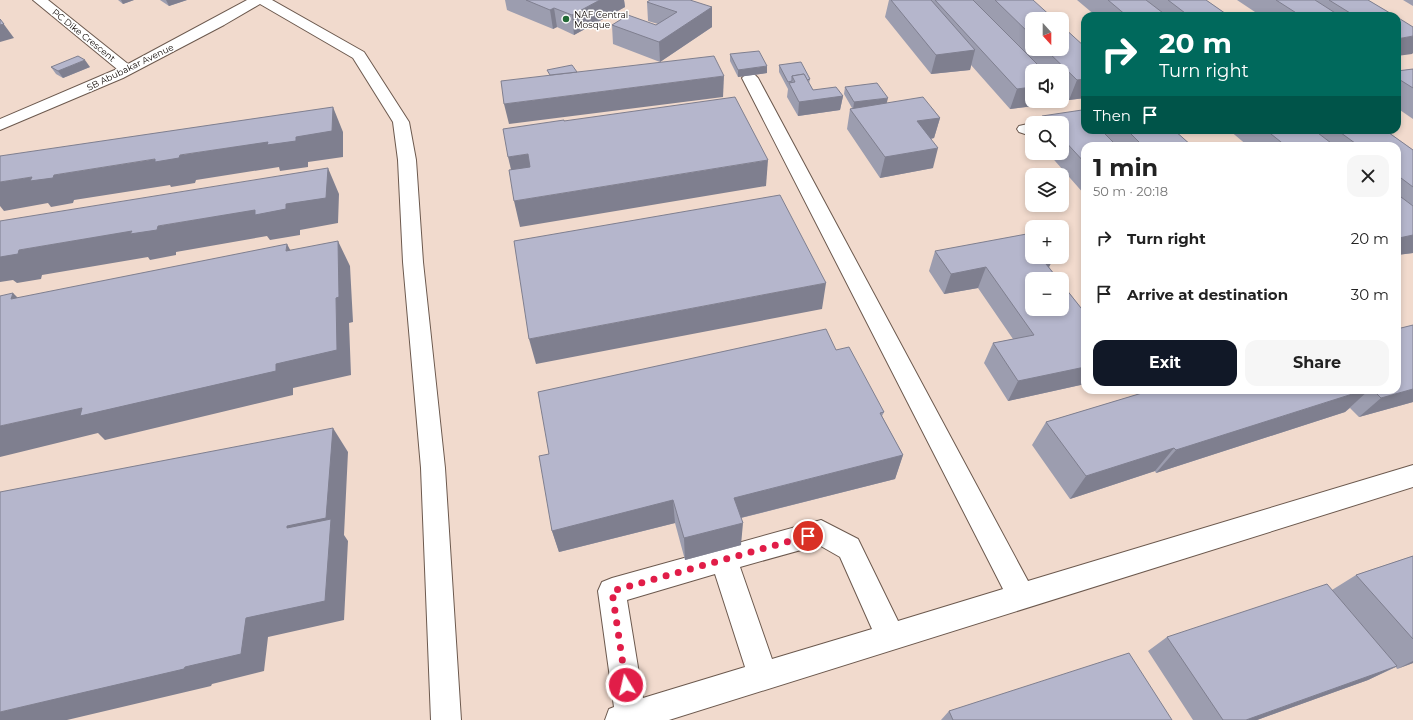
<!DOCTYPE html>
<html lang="en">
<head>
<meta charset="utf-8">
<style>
	body { margin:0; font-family:Montserrat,sans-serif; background:#f6f6f6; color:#222; height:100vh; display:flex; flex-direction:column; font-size:15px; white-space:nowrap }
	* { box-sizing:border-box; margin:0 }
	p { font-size:13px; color:#767676 }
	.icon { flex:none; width:22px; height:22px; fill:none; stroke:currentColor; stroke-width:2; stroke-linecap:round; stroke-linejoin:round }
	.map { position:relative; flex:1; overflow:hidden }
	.sheet { position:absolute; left:1081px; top:142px; width:320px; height:252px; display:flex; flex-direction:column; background:#fff; border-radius:12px; box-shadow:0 2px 6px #0003 }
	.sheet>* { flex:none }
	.guide { position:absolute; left:1081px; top:12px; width:320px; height:122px; border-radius:12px; box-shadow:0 2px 6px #0003; background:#00695c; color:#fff; overflow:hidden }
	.needle { width:26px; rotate:159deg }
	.controls { position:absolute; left:1025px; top:12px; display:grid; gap:8px }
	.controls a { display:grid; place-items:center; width:44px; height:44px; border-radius:8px; background:#fff; box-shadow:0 2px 6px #0003; font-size:20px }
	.pin { position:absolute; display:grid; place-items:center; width:34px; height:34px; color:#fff; margin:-17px; border:2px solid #fff; border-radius:50%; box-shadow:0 1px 4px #0007 }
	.me { position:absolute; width:44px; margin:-22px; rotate:351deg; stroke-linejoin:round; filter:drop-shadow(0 0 3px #0008) }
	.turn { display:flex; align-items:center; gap:14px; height:84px; padding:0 12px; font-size:18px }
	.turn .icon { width:52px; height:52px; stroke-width:2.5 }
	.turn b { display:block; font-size:28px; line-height:34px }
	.then { display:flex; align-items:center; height:38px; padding:0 12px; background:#0003; gap:8px; font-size:15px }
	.round { display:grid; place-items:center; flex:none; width:42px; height:42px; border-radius:12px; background:#f6f6f6 }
	.headline { display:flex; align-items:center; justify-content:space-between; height:68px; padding:0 12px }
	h1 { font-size:24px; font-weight:700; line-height:30px }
	.cta { display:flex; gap:8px; margin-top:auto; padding:8px 12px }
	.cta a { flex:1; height:46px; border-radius:12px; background:#111827; color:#fff; font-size:16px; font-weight:700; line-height:46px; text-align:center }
	.cta a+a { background:#f6f6f6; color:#222 }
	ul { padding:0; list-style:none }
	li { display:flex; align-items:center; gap:12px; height:56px; padding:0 12px }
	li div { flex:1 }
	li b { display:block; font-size:15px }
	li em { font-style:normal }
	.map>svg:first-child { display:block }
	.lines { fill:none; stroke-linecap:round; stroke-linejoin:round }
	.minor-casing { stroke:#6c594e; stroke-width:2 }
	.minor { fill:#fff; fill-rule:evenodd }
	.wall { fill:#9c9daf }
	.shaded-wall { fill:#7f7f8f }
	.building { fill:#b5b6cc; stroke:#7f7f8f }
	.route { stroke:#e11d48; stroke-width:7; stroke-dasharray:0 12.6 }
	.poi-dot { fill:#236a37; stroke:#fff; stroke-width:1.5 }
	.labels { text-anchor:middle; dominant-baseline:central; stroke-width:3; stroke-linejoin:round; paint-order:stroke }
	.far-poi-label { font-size:9px; fill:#130c08; stroke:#fff; text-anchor:start }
	.far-street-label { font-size:9px; fill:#130c08; stroke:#fff }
</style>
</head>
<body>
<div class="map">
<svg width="1413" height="720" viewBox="0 0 1413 720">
	<rect width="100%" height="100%" fill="#f1dacd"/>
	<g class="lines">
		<g class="minor-casing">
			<g id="minor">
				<path d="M 33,0 L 48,0 L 128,64 L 247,0 L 272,0 L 364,52 L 409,122 L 416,160 L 423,262 L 445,468 L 461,720 L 431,720 L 421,468 L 403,262 L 398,160 L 393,122 L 353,58 L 260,4 L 224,25 L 123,78 L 0,130 L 0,119 L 117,69 Z"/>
				<path d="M 750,73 L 755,75 L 758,78 L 1028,581 L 1413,465 L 1413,487 L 669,720 L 605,720 L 609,709 L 614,707 L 598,591 L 602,582 L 612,578 L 821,520 L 858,539 L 898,621 L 1003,589 L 742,78 L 745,75 ZM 819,545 L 840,557 L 872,629 L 772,659 L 740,567 ZM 715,574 L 745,667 L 643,698 L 627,600 Z"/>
				<path d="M 1032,123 L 1032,133 L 1025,134 L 1019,132 L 1017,129 L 1019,126 Z"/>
			</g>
		</g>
		<use href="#minor" class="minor"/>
	</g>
	<g class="wall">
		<path d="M 118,0 L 134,0 L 123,4 Z"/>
		<path d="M 160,0 L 187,0 L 169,6 Z"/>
		<path d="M 505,0 L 624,0 L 625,7 L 574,35 L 557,27 L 553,29 L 507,10 Z"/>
		<path d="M 889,0 L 1033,0 L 1032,19 L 1032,49 L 1062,49 L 1062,26 L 1085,98 L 1069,100 L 1062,93 L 1062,71 L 1032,71 L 1032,101 L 1050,101 L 1049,104 L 1010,109 L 971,65 L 970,70 L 931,74 L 885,17 Z"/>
		<path d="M 1077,0 L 1206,0 L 1229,16 L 1096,16 Z"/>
		<path d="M 1237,0 L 1368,0 L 1395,16 L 1261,16 Z"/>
		<path d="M 1403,0 L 1413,0 L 1413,6 Z"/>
		<path d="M 647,2 L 712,7 L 712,27 L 660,62 L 613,44 L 612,25 L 656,25 L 658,24 L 648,21 Z"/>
		<path d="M 730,54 L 767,73 L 738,77 L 730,61 Z"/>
		<path d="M 779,65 L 810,79 L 809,83 L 813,90 L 843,96 L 840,110 L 798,116 L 787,97 L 788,89 L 779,72 Z"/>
		<path d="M 51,67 L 90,67 L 63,78 L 56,74 Z"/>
		<path d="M 1413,69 L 1413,119 L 1397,108 L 1397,71 Z"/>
		<path d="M 845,87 L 887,103 L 932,108 L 940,118 L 934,138 L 931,139 L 933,168 L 880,178 L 847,129 L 850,109 L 852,108 L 844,94 Z"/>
		<path d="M 1042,116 L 1085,130 L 1174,130 L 1192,146 L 1085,146 L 1085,195 L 1048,153 L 1062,153 L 1062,123 L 1039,123 Z"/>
		<path d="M 1229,130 L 1385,130 L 1413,150 L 1413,253 L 1397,255 L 1397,146 L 1248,146 Z"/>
		<path d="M 935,251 L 1032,257 L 1054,257 L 1049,267 L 1085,313 L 1085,384 L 1008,401 L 984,363 L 993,343 L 1013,339 L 978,288 L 944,294 L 929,271 Z"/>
		<path d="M 1413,325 L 1413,402 L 1359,417 L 1350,408 L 1345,412 L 1156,473 L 1155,471 L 1070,499 L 1032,445 L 1046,422 L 1152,390 L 1397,390 Z"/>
		<path d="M 836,350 L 884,412 L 882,416 L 903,455 L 895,479 L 741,518 L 741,545 L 685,560 L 675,523 L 559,552 L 552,531 L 549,454 Z"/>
		<path d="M 1413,556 L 1413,663 L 1397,669 L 1396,667 L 1368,680 L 1257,720 L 1193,720 L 1148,651 L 1167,637 L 1332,590 L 1356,575 Z"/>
		<path d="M 949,711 L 1172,720 L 941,720 Z"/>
	</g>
	<g class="shaded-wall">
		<path d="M 121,0 L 134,0 L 123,4 Z"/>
		<path d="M 166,0 L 187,0 L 169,6 Z"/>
		<path d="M 600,0 L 624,0 L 625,7 L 574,35 L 572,15 Z"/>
		<path d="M 712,7 L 712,27 L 660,62 L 659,42 Z"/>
		<path d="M 554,8 L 557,27 L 553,29 L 550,10 Z"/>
		<path d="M 0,19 L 14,38 L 0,42 Z"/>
		<path d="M 1413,36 L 1413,53 L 1412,54 L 1397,56 L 1397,39 Z"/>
		<path d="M 975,50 L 970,70 L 931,74 L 936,55 Z"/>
		<path d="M 85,60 L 90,67 L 63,78 L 58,71 Z"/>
		<path d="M 767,66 L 767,73 L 738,77 L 738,70 Z"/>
		<path d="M 724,76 L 723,97 L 509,124 L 504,104 Z"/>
		<path d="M 1085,79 L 1085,98 L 1069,100 L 1077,80 Z"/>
		<path d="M 1032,87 L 1032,101 L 1050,101 L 1049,104 L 1010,109 L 1017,89 Z"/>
		<path d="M 843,96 L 840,110 L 798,116 L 799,102 Z"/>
		<path d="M 888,98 L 886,106 L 853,110 L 854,102 Z"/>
		<path d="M 333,107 L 343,132 L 343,157 L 308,162 L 308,167 L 280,171 L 279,167 L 196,180 L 195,183 L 171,187 L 170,185 L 74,200 L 73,203 L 51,207 L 48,203 L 4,211 L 0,206 L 0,182 L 32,177 L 54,175 L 296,137 Z"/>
		<path d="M 940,118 L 934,138 L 912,142 L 917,121 Z"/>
		<path d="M 938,148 L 933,168 L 880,178 L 885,157 Z"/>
		<path d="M 528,154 L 533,179 L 514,182 L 508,157 Z"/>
		<path d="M 768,160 L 766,186 L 520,227 L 514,201 Z"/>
		<path d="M 328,168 L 339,194 L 338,223 L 300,230 L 300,235 L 270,240 L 267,236 L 176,252 L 176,255 L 150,260 L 148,257 L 42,275 L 41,279 L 17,283 L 13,280 L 0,282 L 0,257 L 19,250 L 286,204 Z"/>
		<path d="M 1413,235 L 1413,253 L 1397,255 L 1397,240 L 1399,238 Z"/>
		<path d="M 338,241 L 350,266 L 353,322 L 349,323 L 351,375 L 293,388 L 293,395 L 105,440 L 98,433 L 0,457 L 0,426 L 276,364 L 336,298 Z"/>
		<path d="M 287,244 L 301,270 L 286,251 Z"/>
		<path d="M 1050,257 L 1054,257 L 1044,277 L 1042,259 Z"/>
		<path d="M 986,267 L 978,288 L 944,294 L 951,274 Z"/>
		<path d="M 826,283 L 822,309 L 536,364 L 529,339 Z"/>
		<path d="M 13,293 L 38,318 L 11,299 Z"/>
		<path d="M 1085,367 L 1085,384 L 1008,401 L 1018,381 Z"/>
		<path d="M 1413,389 L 1413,402 L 1359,417 L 1381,398 Z"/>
		<path d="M 1365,390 L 1369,390 L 1345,412 L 1156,473 L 1176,450 Z"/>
		<path d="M 333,428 L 348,452 L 344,535 L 348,541 L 344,620 L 268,637 L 264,671 L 212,684 L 211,686 L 67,720 L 0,720 L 0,712 L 185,667 L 246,618 L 287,528 L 287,526 Z"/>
		<path d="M 1174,448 L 1155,471 L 1070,499 L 1086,476 Z"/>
		<path d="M 903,455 L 895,479 L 732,520 L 734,498 Z"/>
		<path d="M 673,500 L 675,523 L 559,552 L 552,531 Z"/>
		<path d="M 743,523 L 741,545 L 685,560 L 684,538 Z"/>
		<path d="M 1413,661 L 1413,663 L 1397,669 Z"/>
		<path d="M 1397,666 L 1368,680 L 1257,720 L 1246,720 Z"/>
	</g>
	<g class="building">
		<path d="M 526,0 L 600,0 L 572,15 L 554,8 L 550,10 Z"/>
		<path d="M 650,0 L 690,0 L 712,7 L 659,42 L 612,25 L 628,15 L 656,25 L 677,12 L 647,2 Z"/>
		<path d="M 891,0 L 931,0 L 975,50 L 936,55 Z"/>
		<path d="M 935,0 L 973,0 L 1044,71 L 1032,71 L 1032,87 L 1017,89 Z"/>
		<path d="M 995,0 L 1033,0 L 1054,19 L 1032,19 L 1032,36 Z"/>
		<path d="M 1108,0 L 1146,0 L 1167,16 L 1127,16 Z"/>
		<path d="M 1168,0 L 1206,0 L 1229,16 L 1189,16 Z"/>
		<path d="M 1276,0 L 1315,0 L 1340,16 L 1301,16 Z"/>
		<path d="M 1329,0 L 1368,0 L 1395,16 L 1355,16 Z"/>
		<path d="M 1397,17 L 1413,27 L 1413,36 L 1397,39 Z"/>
		<path d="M 0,19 L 4,24 L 0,25 Z"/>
		<path d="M 1062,26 L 1085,47 L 1085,79 L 1077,80 L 1045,49 L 1062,49 Z"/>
		<path d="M 759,51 L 767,66 L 738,70 L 730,54 Z"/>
		<path d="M 78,56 L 85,60 L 58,71 L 51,67 Z"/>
		<path d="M 714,56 L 724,76 L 504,104 L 501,81 Z"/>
		<path d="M 801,62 L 810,79 L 807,80 L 804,74 L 792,76 L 792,81 L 788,82 L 779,65 Z"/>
		<path d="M 572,65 L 577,72 L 550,75 L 547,70 Z"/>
		<path d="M 1413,69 L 1413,88 L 1397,78 L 1397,71 Z"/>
		<path d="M 804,74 L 813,90 L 836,87 L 843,96 L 799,102 L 789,83 L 795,82 L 792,76 Z"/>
		<path d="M 877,83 L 888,98 L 854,102 L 845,87 Z"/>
		<path d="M 735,97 L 768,160 L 514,201 L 509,170 L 530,167 L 528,154 L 508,157 L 503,129 L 564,120 L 564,121 Z"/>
		<path d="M 923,97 L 940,118 L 917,121 L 938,148 L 885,157 L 850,109 Z"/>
		<path d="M 333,107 L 332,131 L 296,137 L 296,141 L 267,145 L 268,142 L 180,155 L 179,158 L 155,162 L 155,159 L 54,175 L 53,178 L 30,181 L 32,177 L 0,182 L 0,156 Z"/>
		<path d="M 1082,110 L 1085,113 L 1085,130 L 1101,130 L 1117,146 L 1085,146 L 1085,163 L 1062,138 L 1062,123 L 1048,123 L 1042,116 Z"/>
		<path d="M 1127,130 L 1174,130 L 1192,146 L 1143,146 Z"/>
		<path d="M 1266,130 L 1314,130 L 1335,146 L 1286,146 Z"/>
		<path d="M 1337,130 L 1385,130 L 1413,150 L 1413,187 L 1397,175 L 1397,146 L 1359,146 Z"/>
		<path d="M 328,168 L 326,198 L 286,204 L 286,209 L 255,215 L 255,210 L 158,226 L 157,230 L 130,234 L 132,231 L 19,250 L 18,254 L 0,257 L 0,221 Z"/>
		<path d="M 1397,194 L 1413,206 L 1413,235 L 1399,238 L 1397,236 Z"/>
		<path d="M 780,195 L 826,283 L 529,339 L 514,241 Z"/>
		<path d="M 1032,233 L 1032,257 L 1050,257 L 1042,259 L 1058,279 L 1032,279 L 1032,309 L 1062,309 L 1062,284 L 1085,313 L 1085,367 L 1018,381 L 993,343 L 1034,335 L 986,267 L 951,274 L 935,251 Z"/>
		<path d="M 338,241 L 339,297 L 336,298 L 337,350 L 276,364 L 276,371 L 80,416 L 82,408 L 0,426 L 0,296 L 13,293 L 11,299 L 287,244 L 286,251 Z"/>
		<path d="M 1413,325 L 1413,389 L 1381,398 L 1373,390 L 1397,390 L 1397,329 Z"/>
		<path d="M 826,329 L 836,350 L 849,347 L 884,412 L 880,413 L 903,455 L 734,498 L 743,523 L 684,538 L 673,500 L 552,531 L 539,456 L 549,454 L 538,392 Z"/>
		<path d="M 1152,390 L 1365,390 L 1176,450 L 1174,448 L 1086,476 L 1046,422 Z"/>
		<path d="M 333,428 L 326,518 L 287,526 L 287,528 L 331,519 L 325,601 L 246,618 L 241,654 L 185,667 L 184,669 L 0,712 L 0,492 Z"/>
		<path d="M 1413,556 L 1413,639 L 1356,575 Z"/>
		<path d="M 1327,584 L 1397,666 L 1246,720 L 1223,720 L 1167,637 Z"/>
		<path d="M 1129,653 L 1172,720 L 953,720 L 949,711 Z"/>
	</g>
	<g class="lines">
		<path class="route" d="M 626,685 L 612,591 L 808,536"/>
	</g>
	<circle class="poi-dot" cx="566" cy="19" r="4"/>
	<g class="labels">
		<g class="far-poi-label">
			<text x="574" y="14">NAF Central<tspan x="574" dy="10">Mosque</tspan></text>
		</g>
		<g class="far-street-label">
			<text transform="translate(84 35) rotate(39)">PC Dike Crescent</text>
			<text transform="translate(130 67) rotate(-26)">SB Abubakar Avenue</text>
		</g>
	</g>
</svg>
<div class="controls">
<a><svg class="needle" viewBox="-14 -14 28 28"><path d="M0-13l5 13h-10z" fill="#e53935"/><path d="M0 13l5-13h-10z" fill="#767676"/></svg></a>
<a><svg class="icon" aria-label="sound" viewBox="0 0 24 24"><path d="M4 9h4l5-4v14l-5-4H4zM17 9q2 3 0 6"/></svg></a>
<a><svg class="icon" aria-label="search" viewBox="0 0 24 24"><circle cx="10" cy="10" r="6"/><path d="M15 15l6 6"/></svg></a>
<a><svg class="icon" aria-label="layers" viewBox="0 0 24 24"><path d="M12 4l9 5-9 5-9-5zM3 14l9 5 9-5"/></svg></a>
<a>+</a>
<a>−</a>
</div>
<div class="pin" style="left:808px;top:536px;background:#d93025"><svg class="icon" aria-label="arrive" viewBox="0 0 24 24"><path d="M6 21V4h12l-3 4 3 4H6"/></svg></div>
<svg class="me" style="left:626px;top:685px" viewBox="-20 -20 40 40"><circle r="17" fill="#e11d48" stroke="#fff" stroke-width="3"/><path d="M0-11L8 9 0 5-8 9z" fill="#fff"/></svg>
<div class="guide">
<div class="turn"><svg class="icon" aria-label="right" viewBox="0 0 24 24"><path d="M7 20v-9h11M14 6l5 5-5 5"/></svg><div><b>20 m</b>Turn right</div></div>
<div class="then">Then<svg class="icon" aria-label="arrive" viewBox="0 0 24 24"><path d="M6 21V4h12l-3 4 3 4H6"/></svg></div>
</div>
<section class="sheet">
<div class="headline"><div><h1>1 min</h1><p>50 m · 20:18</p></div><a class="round"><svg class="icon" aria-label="close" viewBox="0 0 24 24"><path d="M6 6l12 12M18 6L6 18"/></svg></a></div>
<ul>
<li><svg class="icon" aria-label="right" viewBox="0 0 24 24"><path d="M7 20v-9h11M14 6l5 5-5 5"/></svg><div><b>Turn right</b></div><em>20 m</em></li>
<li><svg class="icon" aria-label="arrive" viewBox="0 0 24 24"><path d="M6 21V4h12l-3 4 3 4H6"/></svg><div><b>Arrive at destination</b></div><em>30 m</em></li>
</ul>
<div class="cta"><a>Exit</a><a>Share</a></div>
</section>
</div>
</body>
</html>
